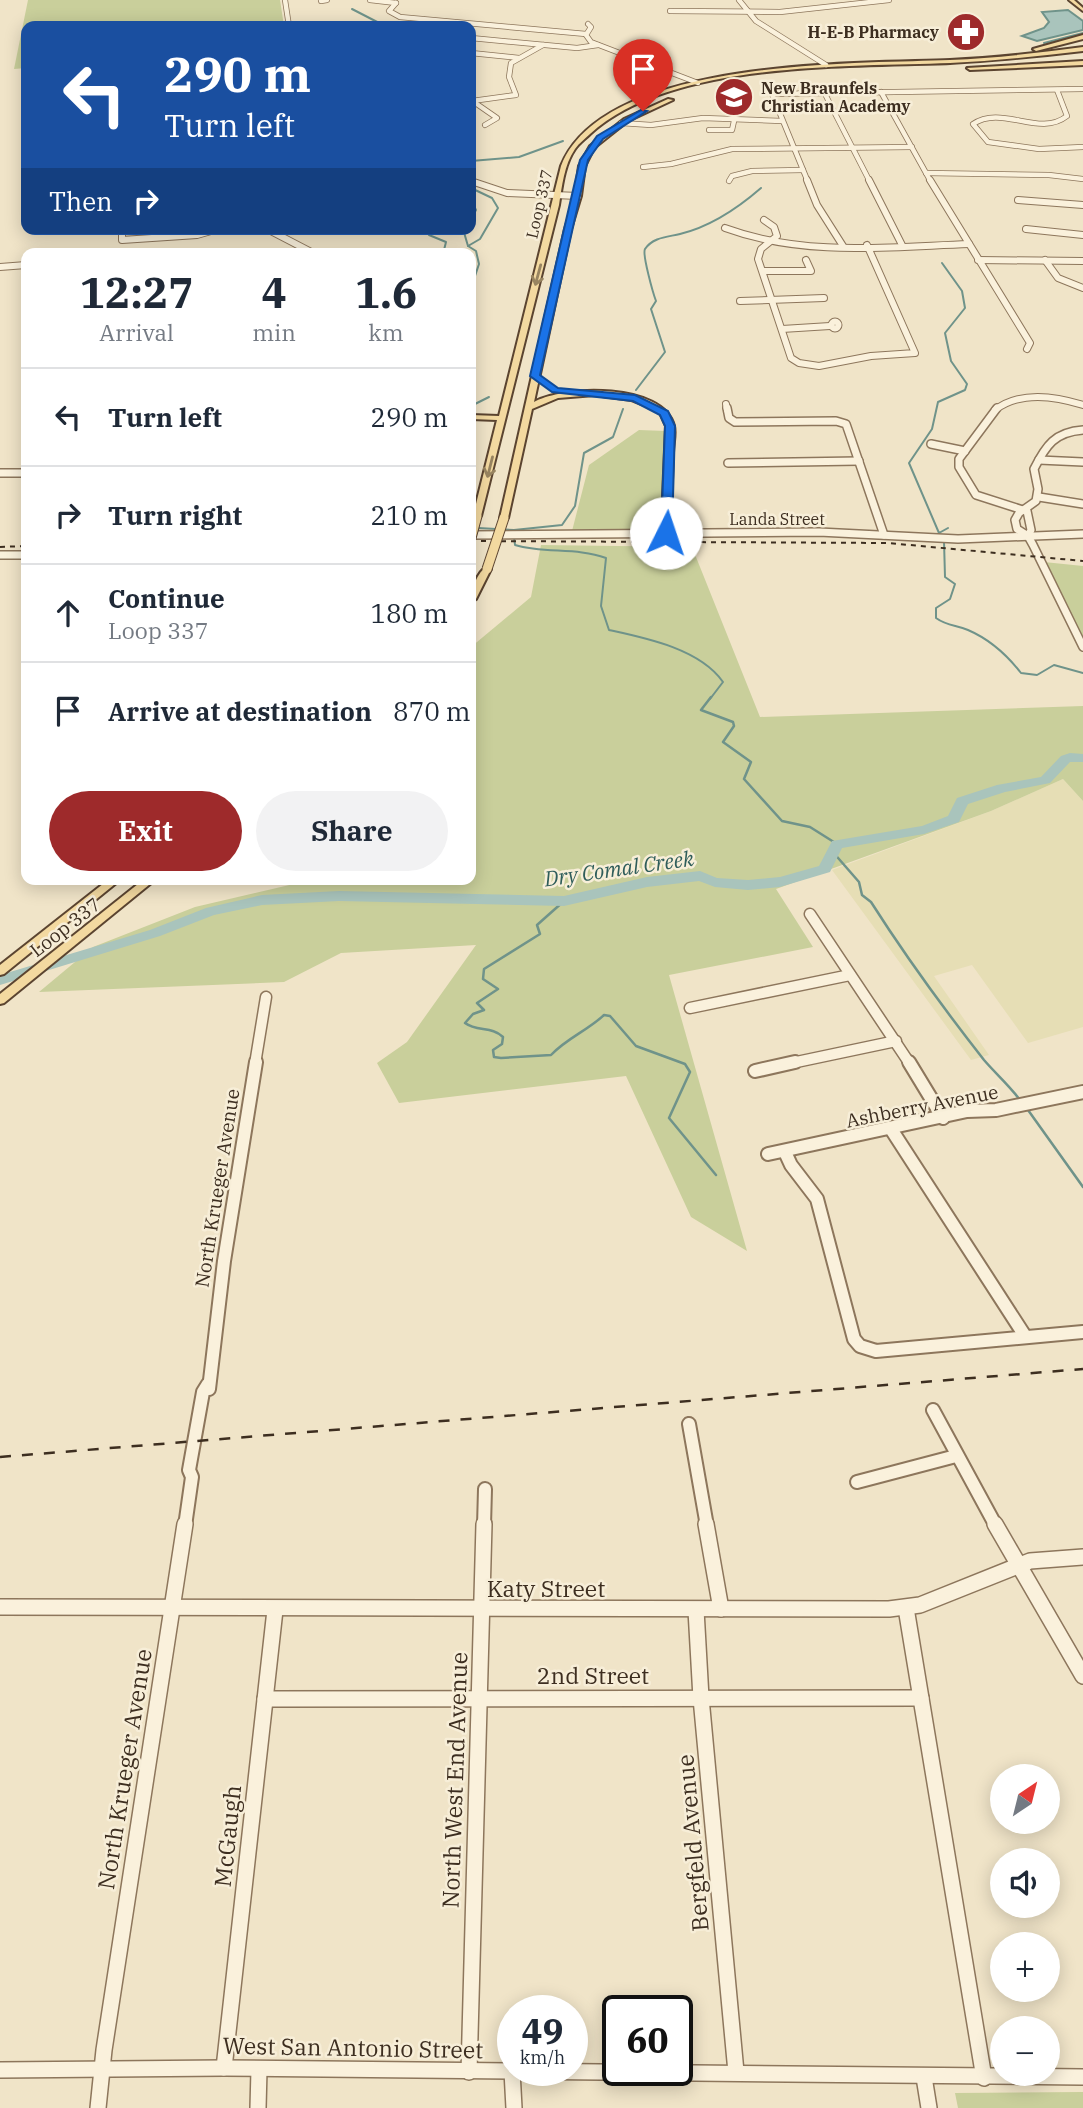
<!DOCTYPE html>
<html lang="en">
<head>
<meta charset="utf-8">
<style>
	body { margin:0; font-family:"IBM Plex Serif",serif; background:#f2f2f3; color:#1f2937; height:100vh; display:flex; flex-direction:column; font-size:26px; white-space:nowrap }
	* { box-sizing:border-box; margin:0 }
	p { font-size:23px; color:#747a83 }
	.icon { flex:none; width:38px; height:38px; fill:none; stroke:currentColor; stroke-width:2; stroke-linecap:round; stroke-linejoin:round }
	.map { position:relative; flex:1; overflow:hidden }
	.details { position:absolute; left:21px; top:248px; width:455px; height:637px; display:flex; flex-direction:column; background:#fff; border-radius:14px; box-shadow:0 4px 18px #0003 }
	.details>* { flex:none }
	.banner { position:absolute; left:21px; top:21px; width:455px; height:214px; border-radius:14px; box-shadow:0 4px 18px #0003; background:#1a4fa0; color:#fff; overflow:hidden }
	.needle { width:46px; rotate:35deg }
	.tools { position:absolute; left:990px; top:1764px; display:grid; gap:14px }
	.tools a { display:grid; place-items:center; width:70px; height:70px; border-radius:50%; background:#fff; box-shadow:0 4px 18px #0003; font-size:35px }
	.speed { position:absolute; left:497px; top:1995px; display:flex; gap:14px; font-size:35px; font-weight:700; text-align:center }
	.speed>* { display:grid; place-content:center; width:91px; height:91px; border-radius:50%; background:#fff; box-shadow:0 4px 18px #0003; line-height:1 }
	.speed small { font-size:18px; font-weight:400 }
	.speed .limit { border:4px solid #111; border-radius:10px; background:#fff; color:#111 }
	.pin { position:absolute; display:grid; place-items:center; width:60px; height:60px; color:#fff; margin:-72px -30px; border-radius:50% 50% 50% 0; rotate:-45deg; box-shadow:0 0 7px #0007 }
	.pin .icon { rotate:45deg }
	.me { position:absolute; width:77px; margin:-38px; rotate:4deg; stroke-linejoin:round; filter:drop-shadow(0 0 5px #0008) }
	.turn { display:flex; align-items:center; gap:24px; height:147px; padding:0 28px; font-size:32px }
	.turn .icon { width:91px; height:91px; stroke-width:2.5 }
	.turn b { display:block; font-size:49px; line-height:60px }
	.then { display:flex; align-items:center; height:66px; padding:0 28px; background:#0003; gap:14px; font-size:26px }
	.eta { display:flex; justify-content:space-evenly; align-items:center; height:119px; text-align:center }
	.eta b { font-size:42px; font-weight:800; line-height:49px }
	.action { display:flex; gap:14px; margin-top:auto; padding:14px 28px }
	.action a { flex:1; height:80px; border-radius:42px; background:#9e2a2b; color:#fff; font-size:28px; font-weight:800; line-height:80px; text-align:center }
	.action a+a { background:#f2f2f3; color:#1f2937 }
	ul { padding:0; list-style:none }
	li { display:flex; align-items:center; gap:21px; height:98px; padding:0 28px; border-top:2px solid #e0e1e3 }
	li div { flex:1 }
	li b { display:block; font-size:26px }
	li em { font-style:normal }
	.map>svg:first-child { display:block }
	.farmland { fill:#e6deb5 }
	.green { fill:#c9cf9b }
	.water { fill:#a9c4bc; stroke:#6f938a; stroke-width:2 }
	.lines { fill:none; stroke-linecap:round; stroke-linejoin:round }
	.stream-far1 { stroke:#6f938a; stroke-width:2 }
	.stream { stroke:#6f938a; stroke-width:2.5 }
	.river { fill:#a9c4bc; fill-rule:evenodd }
	.minor-far5-casing { stroke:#8d765c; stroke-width:6 }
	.minor-far4-casing { stroke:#8d765c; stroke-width:8 }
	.minor-far3-casing { stroke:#8d765c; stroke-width:10 }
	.minor-far2-casing { stroke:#8d765c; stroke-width:13 }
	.minor-far1-casing { stroke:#8d765c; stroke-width:16 }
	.minor-casing { stroke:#8d765c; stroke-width:18 }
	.major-casing { stroke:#5b4430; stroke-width:4 }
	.minor-far5 { stroke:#faf1dc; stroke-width:4.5 }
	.minor-far4 { stroke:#faf1dc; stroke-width:6 }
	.minor-far3 { stroke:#faf1dc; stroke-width:7 }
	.minor-far2 { stroke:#faf1dc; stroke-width:10 }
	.minor-far1 { stroke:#faf1dc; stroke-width:12 }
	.minor { stroke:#faf1dc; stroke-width:15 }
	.major { fill:#f3d9a0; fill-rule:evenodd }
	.rail-far1 { stroke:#3d2e20; stroke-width:2; stroke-dasharray:5 5; stroke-linecap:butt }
	.rail { stroke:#3d2e20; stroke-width:2.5; stroke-dasharray:11 11; stroke-linecap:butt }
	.major-bridge-casing { stroke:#5b4430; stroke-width:11; stroke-linecap:butt }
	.major-bridge { stroke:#f3d9a0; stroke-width:9 }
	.oneway { stroke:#988460 }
	.route { fill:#1a73e8; stroke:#114b97; stroke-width:2 }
	.labels { text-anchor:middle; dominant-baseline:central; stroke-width:5; stroke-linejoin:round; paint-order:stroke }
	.far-poi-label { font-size:16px; font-weight:bold; fill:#3d2e20; stroke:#f7eed8; text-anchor:end }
	.far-street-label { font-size:16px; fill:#3d2e20; stroke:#f7eed8 }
	.street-label { font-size:19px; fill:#3d2e20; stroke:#f7eed8 }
	.water-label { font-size:21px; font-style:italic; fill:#2f5d5a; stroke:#f7eed8 }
	.near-street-label { font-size:23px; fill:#3d2e20; stroke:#f7eed8 }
</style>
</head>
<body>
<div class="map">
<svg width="1083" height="2108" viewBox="0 0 1083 2108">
	<rect width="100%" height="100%" fill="#f0e4c8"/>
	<path class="farmland" d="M 1063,779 L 1083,801 L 1083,1027 L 1028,1043 L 972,965 L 934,976 L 989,1055 L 971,1060 L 832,870 L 991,811 Z"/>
	<g class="green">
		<path d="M 28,0 L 280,0 L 284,26 L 26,26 L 26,68 L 14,69 Z"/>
		<path d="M 639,430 L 666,431 L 665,517 C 653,538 595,531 572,531 L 589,465 Z"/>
		<path d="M 541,545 L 692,547 L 760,717 L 1083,706 L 1083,801 L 1063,779 L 991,811 L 776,889 L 813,947 L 669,975 L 747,1251 L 691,1217 L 626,1076 L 399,1103 L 377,1063 L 407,1042 L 476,945 L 341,953 L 284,982 L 39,992 L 93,947 L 195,907 L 298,883 L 285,880 L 471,880 L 471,647 L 531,597 Z"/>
		<path d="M 1044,562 L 1083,566 L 1083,637 Z"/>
		<path d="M 1083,2092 L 1083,2108 L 958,2108 L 955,2093 Z"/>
	</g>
	<path class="water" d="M 1068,10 L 1083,21 L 1083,30 L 1037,41 L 1022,36 L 1044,28 L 1049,22 L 1042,12 Z"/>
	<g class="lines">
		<g class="stream-far1">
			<path d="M 352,9 L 385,26"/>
			<path d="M 1044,43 L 1083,33"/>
			<path d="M 471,161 L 519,157 L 563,141"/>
			<path d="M 471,200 L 476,210 L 471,219"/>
			<path d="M 425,229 L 429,235 L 446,242 L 443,254"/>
			<path d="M 463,229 L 468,246 L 476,251 L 479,264 L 471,288"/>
			<path d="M 468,246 L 480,239 L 498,208 L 492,198 L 471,188"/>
			<path d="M 942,263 L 962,291 L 965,308 L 945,333 L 951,361 L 967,384 L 965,390 L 938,402 L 932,429 L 909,463 L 939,533 L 948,528"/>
			<path d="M 636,390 L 665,352 L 651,309 L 656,301 C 653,293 642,254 645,249 C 653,237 668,237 680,234 C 709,227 738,208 761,188"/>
			<path d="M 471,406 L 489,397"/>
			<path d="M 478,528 L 514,530 L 562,525 L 575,506 L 584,453 L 613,437 L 623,409"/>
			<path d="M 514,537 L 515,545 C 545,554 576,547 606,558 L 601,606 L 609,630 C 646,638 700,649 723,682 L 710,699"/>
			<path d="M 944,541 L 945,577 L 955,584 L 950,599 L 936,608 L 936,618 C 947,626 956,625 968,630 C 989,639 1007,655 1021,673 L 1037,675 L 1054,665 L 1083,673"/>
		</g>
		<g class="stream">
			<path d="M 711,697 L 701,710 L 733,722 L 734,726 L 723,742 L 751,762 L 744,779 L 782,821 L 810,827 L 837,844"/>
			<path d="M 832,851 L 859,882 L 862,895 L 871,902 C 906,957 944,1009 984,1060 C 996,1074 1009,1085 1020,1100"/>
			<path d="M 564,901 L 537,925 L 540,934 L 484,969 L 483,979 L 498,989 L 477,1003 L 484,1010 L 473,1014 L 465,1023 C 477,1032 492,1026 503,1037 L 502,1044 L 493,1050 L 494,1057 L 501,1058 L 551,1055 C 567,1038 587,1031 604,1015 L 610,1016 L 636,1046 L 685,1064 L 690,1072 L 669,1118 L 716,1175"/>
			<path d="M 1028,1110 L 1083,1187"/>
		</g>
		<path class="river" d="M 1070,753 L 1083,754 L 1083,762 L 1070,762 L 1050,783 L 1005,792 L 968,804 L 959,822 L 924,834 L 842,848 L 830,872 L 780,887 L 748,890 L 715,887 L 699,881 L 647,887 L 564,906 L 339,901 L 262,905 L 214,915 L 160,936 L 0,985 L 0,975 L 150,930 L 206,908 L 262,895 L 339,891 L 564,896 L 647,877 L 700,871 L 717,878 L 748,880 L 780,877 L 819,866 L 832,841 L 922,826 L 948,816 L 957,798 L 997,785 L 1041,777 L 1061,756 Z"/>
		<g class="minor-far5-casing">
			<g id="minor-far5">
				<path d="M 285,0 L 289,26"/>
				<path d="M 370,0 L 396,3"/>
				<path d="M 739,0 L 756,21 L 826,65"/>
				<path d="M 321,1 L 327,0"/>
				<path d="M 396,3 L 389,11 L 400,17 L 586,34"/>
				<path d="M 670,11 L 780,12 L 889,0"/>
				<path d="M 588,24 L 591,27 L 586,35 L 591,42 L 698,83"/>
				<path d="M 471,38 L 577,48 L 598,45"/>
				<path d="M 471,53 L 519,58"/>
				<path d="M 1057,90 L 1067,116 C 1039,138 1002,104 973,124 L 988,142 L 1039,149 L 1083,147"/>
				<path d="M 824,92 L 870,182"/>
				<path d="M 881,92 L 931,182"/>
				<path d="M 471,100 L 497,118 L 485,125"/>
				<path d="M 472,101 L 516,95 L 509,77 L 511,63 L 543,45"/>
				<path d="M 621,123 L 651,125 L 703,118 L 782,121"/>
				<path d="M 709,130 L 732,130 L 734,121"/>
				<path d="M 643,167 L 671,164 L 732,149 L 912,147"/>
				<path d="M 926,173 L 1049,175 L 1083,179"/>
				<path d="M 729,181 L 732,176 L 752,171 L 803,170"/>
				<path d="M 808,182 L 772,94 L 1083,89"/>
			</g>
		</g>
		<g class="minor-far4-casing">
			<g id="minor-far4">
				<path d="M 807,180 L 817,205 L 843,246"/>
				<path d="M 869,180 L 902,245"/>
				<path d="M 930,180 L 1030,343 L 1027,349"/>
				<path d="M 471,181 L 507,193 L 578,196"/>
				<path d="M 1018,200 L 1083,205"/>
				<path d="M 764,220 L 774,227 L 777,236 L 761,249 L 758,259 L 791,358 L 799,363 L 819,366 L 871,356 L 915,353 L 867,245"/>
				<path d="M 725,228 C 804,257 887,247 969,244"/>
				<path d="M 122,229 L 122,240 L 197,235 L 218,229"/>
				<path d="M 267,229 L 315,254"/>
				<path d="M 1026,229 L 1083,235"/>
				<path d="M 978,260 L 1083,261"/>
				<path d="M 1045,260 L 1058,278 L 1083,288"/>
				<path d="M 0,267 L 26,265"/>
				<path d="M 763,271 L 811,271 L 806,260"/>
				<path d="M 740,301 L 824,298"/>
				<circle cx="835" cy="325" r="3.5"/>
				<path d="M 782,329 L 830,326"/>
				<path d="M 726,404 L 727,410"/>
				<path d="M 995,410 C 1020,391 1055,396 1083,405"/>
			</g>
		</g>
		<g class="minor-far3-casing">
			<g id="minor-far3">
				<path d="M 727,408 L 729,418 L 735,422 L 836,421 L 846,424 L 884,535"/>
				<path d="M 997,408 L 959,459 L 959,467 L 976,495 L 1026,511"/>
				<path d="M 1083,430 C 1055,432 1046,445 1034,469 L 1038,489 L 1036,501 L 1019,513 L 1015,520 L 1017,529 L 1028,536 L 1033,545 L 1083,647"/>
				<path d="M 931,444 L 965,451"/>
				<path d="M 1039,460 L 1083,462"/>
				<path d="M 728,463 L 859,461"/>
				<path d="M 0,473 L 26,473"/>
				<path d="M 1039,497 L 1083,504"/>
				<path d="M 1027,511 L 1031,530 L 1028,536"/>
				<path d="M 471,535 L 819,532 L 958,539 L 1083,534"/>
				<path d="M 0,555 L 26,555"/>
			</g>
		</g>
		<g class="minor-far2-casing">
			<g id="minor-far2">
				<path d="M 810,914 L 910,1064"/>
				<path d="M 690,1008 L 850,975"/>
				<path d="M 255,1064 L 266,997"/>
				<path d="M 787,1064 L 896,1041"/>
			</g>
		</g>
		<g class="minor-far1-casing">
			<g id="minor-far1">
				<path d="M 909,1062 L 943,1118"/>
				<path d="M 755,1071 L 795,1062"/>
				<path d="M 891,1129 L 1025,1336"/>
				<path d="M 785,1152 L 791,1165 L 817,1199 L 854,1339 L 860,1346 L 876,1351 L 1083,1332"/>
				<path d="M 768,1154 L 967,1111 L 996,1110 L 1083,1092"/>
				<path d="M 209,1389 L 224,1261 L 256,1062"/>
				<path d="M 933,1410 L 996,1526"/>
				<path d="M 689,1424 L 707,1526"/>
				<path d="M 857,1482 L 956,1456"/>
				<path d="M 185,1526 L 192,1477 L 189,1470 L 203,1392 L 208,1384"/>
				<path d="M 484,1526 L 485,1489"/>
			</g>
		</g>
		<g class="minor-casing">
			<g id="minor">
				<path d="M 706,1524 L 721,1609"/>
				<path d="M 995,1524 L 1083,1676"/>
				<path d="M 0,1607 L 889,1609 L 920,1605 L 1030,1561 L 1083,1557"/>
				<path d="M 906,1608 L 984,2078"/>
				<path d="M 696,1610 L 701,1698 L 736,2072"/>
				<path d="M 265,1699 L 921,1698"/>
				<path d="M 224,2068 L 275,1610"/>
				<path d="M 0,2070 L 224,2068 L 1083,2077"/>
				<path d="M 512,2071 L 514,2108"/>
				<path d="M 469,2072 L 484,1524"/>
				<path d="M 924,2077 L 929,2108"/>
				<path d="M 98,2108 L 104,2050 L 185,1524"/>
				<path d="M 258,2108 L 259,2070"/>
			</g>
		</g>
		<g class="major-casing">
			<g id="major">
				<path d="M 1069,0 L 1074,0 L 1083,8 L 1083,11 Z"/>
				<path d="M 1083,35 L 1083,39 L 1036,51 L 1033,49 Z"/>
				<path d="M 1083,47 L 1083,51 C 1039,56 995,61 950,63 C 846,67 670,61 590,134 C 585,139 579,143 575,149 C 564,165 562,186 559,205 L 481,516 L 474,518 L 473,516 L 497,420 L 471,419 L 471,415 L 499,416 L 561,166 C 604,58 853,64 950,60 C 995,58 1039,53 1083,47 Z"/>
				<path d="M 1083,61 L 1083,65 L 970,70 L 967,68 Z"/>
				<path d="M 668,99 L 673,100 L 628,121 L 594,148 L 585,166 L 581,196 L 571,229 L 534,402 C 564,385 664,383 674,426 C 676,434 673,445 673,453 C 672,480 671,507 670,533 L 663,535 L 662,530 L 645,536 L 641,533 L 656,526 L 662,520 L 666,426 L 659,411 L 631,400 L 595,395 L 558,398 L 532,409 L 508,518 L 501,520 L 500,518 L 565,229 L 575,196 L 579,166 L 590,146 L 624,119 Z"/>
				<path d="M 487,566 L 491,569 L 476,599 L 471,602 C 471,589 477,573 487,566 Z"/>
				<path d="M 108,880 L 120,880 L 4,974 L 0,975 L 0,965 Z"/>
				<path d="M 143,880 L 155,880 L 4,1003 L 0,1004 L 0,994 Z"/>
			</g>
		</g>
		<use href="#minor-far5" class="minor-far5"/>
		<use href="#minor-far4" class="minor-far4"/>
		<use href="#minor-far3" class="minor-far3"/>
		<use href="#minor-far2" class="minor-far2"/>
		<use href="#minor-far1" class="minor-far1"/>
		<use href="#minor" class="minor"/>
		<use href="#major" class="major"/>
		<g class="rail-far1">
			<path d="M 471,541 L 888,543 L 1083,561"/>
			<path d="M 0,547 L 26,546"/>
		</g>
		<path class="rail" d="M 0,1457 L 1083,1369"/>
		<g class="major-bridge-casing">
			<g id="major-bridge">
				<path d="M 471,538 L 477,516"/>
				<path d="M 487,569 L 504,518"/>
			</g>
		</g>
		<use href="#major-bridge" class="major-bridge"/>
	</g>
	<defs><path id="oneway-shaft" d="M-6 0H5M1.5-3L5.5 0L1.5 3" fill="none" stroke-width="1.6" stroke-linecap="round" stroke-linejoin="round" transform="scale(1.75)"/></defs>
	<g class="oneway">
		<use href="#oneway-shaft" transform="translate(538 275) rotate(105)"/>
		<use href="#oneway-shaft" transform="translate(490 467) rotate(104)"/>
	</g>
	<path class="route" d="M 641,110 L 647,111 L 603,139 L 588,160 L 540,375 L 558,388 L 635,395 L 668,411 L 675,426 L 672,533 L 666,536 L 661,533 L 665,426 L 660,415 L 633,401 L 552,392 L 530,376 L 580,160 L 597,136 Z"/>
	<defs>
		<g id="pharmacy-disc" transform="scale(2.0125)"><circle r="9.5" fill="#9e2a2b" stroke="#f7eed8"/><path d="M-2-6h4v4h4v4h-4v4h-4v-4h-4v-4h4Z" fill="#fff"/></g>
		<g id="school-disc" transform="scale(2.0125)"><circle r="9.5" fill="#9e2a2b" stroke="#f7eed8"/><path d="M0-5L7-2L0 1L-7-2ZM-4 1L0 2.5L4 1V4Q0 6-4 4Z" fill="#fff"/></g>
	</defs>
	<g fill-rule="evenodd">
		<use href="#pharmacy-disc" x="966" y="32"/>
		<use href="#school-disc" x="734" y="97"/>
	</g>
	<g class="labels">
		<g class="far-poi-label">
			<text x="939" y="32">H-E-B Pharmacy</text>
			<text x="761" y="88" text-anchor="start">New Braunfels<tspan x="761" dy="18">Christian Academy</tspan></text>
		</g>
		<g class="far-street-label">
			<text transform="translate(539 204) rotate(-77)">Loop 337</text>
			<text x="777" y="519">Landa Street</text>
		</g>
		<g class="street-label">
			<text transform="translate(65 927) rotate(-38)">Loop 337</text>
			<text transform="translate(922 1106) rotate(-11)">Ashberry Avenue</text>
			<text transform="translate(217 1188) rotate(-81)">North Krueger Avenue</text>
		</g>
		<g class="water-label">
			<text transform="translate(619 868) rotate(-8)">Dry Comal Creek</text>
		</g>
		<g class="near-street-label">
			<text x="546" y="1588">Katy Street</text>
			<text x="593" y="1675">2nd Street</text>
			<text transform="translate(124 1769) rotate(-81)">North Krueger Avenue</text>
			<text transform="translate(454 1780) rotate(-88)">North West End Avenue</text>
			<text transform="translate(227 1836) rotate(-84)">McGaugh</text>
			<text transform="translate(692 1843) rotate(-95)">Bergfeld Avenue</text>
			<text transform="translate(353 2047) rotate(1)">West San Antonio Street</text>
		</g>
	</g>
</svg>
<div class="tools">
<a><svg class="needle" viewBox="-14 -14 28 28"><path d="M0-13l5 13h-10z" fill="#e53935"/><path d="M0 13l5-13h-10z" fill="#747a83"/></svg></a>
<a><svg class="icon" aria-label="sound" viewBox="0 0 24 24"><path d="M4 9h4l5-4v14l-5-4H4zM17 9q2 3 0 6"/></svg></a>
<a>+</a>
<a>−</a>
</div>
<div class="speed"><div>49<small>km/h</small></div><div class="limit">60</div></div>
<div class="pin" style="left:643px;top:111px;background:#d93025"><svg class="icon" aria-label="arrive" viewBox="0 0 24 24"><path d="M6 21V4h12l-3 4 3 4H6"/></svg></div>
<svg class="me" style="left:666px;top:533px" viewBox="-20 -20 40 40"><circle r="19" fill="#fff"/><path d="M0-13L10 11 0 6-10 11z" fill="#1a73e8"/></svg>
<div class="banner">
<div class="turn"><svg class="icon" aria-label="left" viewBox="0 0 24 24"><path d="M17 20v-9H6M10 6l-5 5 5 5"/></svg><div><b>290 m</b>Turn left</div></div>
<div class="then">Then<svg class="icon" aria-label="right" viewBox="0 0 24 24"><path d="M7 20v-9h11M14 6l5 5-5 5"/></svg></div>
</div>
<section class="details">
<div class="eta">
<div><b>12:27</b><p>Arrival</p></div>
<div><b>4</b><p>min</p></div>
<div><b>1.6</b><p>km</p></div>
</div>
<ul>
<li><svg class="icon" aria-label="left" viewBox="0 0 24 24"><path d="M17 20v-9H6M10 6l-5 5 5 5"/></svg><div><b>Turn left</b></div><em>290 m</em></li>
<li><svg class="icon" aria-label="right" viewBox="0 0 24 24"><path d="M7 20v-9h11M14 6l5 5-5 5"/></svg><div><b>Turn right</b></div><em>210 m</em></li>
<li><svg class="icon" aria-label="ahead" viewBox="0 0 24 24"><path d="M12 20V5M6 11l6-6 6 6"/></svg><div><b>Continue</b><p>Loop 337</p></div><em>180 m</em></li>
<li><svg class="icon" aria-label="arrive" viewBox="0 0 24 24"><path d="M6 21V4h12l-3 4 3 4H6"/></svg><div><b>Arrive at destination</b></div><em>870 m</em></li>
</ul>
<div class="action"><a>Exit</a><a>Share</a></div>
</section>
</div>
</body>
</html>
